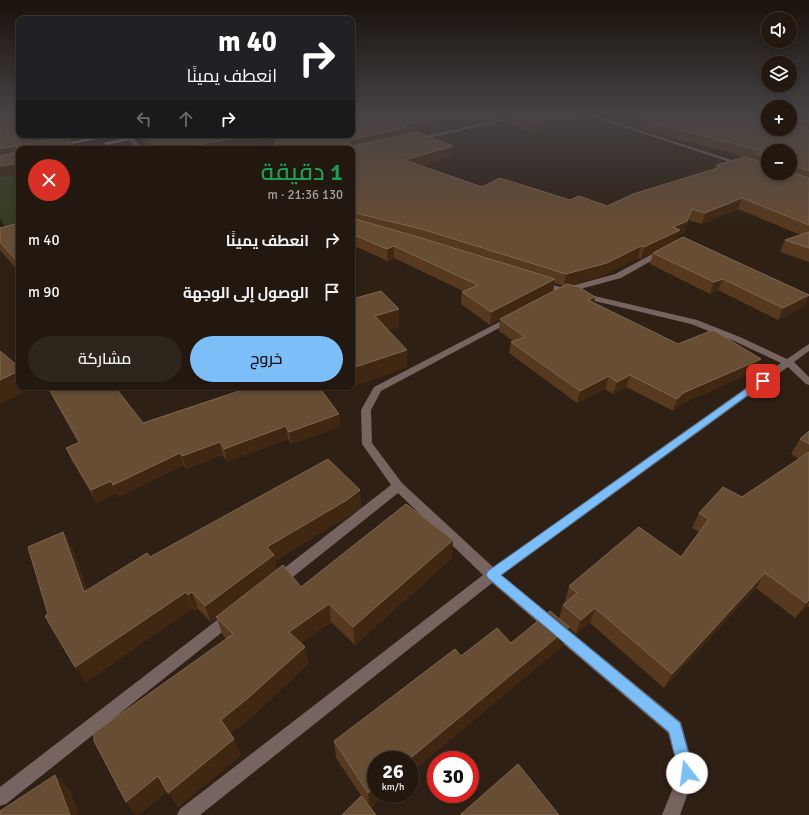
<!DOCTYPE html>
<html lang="ar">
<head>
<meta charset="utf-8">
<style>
	body { margin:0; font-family:Signika,Cairo,sans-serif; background:#2e251d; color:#f1f3f6; direction:rtl; height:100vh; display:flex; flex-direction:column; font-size:15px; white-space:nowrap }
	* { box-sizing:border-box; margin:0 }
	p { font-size:13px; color:#a2a09e }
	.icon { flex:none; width:22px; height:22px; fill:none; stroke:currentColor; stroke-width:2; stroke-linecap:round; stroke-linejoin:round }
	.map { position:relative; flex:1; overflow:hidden; direction:ltr }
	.details { position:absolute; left:16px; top:146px; width:339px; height:244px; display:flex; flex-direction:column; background:#22180f; border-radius:8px; box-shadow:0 2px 6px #0003,0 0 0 1px #3f372f; direction:rtl }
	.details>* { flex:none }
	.guide { position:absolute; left:16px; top:16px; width:339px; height:122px; border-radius:8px; box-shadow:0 2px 6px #0003,0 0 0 1px #3f372f; direction:rtl; background:#202124; color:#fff; overflow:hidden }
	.controls { position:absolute; left:761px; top:12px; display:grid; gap:8px }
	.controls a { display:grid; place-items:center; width:36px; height:36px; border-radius:50%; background:#22180f; box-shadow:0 2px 6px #0003,0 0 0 1px #3f372f; font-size:20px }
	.speed { position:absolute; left:367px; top:751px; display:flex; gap:8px; font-size:20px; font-weight:700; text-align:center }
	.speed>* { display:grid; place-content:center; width:52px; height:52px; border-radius:50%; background:#22180f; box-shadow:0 2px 6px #0003,0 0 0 1px #3f372f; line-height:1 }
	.speed small { font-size:10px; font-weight:400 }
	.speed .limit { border:6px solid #d22; background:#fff; color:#111 }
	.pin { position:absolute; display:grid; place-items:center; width:34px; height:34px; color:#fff; margin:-17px; border-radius:8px; box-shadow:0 2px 6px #0006 }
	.me { position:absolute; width:44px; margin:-22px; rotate:345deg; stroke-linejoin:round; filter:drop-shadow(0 0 3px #0008) }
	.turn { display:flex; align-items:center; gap:14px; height:84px; padding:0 12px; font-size:18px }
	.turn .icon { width:52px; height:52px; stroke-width:2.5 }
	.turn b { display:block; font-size:28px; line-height:34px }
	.lanes { display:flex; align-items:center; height:38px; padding:0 12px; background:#0003; justify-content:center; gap:20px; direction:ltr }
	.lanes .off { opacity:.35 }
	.round { display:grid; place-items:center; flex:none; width:42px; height:42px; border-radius:21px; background:#2e251d }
	.summary { display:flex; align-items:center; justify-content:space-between; height:68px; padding:0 12px }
	h1 { font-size:24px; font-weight:600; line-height:30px; color:#1e9e55 }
	.cta { display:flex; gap:8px; margin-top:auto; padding:8px 12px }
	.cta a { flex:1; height:46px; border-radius:24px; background:#7bbef8; color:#111; font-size:16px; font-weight:600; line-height:46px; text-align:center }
	.cta a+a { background:#2e251d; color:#f1f3f6 }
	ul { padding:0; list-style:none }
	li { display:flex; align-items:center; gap:12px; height:52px; padding:0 12px }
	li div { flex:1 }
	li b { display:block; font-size:15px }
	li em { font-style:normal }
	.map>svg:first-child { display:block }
	.green { fill:#353b1e }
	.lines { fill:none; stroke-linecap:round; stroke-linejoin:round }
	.minor { fill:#77635f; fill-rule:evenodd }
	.secondary { fill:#a78681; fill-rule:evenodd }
	.wall { fill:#56391f; fill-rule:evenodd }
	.shaded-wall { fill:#3f2712 }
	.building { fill:#674d34; stroke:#7e6650 }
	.route { fill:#7bbef8; stroke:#507ca1 }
</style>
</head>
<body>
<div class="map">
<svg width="809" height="815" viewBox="0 0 809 815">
	<rect width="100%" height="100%" fill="#2e2014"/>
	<path class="green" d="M 19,174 L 19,229 L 8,233 L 0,217 L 0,177 Z"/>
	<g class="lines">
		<g class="minor">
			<path d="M 533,112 L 540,112 L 415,141 L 412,139 Z"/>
			<path d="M 578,112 L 584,112 L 771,173 L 766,174 Z"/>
			<path d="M 129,138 L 133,138 L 143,149 L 137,149 L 129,140 Z"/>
			<path d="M 660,250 L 666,250 L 667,252 L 621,278 L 573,291 L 697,320 L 740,337 L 787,359 L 809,344 L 809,351 L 794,362 L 809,377 L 809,385 L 806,384 L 788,367 L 502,575 L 681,722 L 695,773 L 680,815 L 662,815 L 679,773 L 668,733 L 492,583 L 200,815 L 177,815 L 180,809 L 483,575 L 398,493 L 284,584 L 279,586 L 274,584 L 272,580 L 274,576 L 391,485 L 362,444 L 361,410 L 374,387 L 507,318 L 510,317 L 514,320 L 381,391 L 371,410 L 372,443 L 402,483 L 493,567 L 781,363 L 734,341 L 691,324 L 561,293 L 538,284 L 542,282 L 564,288 L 615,274 Z"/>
			<path d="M 230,612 L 235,614 L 237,618 L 235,622 L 6,804 L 0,806 L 0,787 L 225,614 Z"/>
		</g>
		<g class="secondary">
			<path d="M 106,135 L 118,135 L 46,149 L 34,149 Z"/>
			<path d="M 142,135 L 154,135 L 106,145 L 103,143 Z"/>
		</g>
	</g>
	<g class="wall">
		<path d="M 352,112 L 600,112 L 594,113 L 586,112 L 585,116 L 532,132 L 505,121 L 505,116 L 495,119 L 491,117 L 417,132 L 453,156 L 421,166 L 482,187 L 607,206 L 715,169 L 716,165 L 745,157 L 641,129 L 634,112 L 768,112 L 768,129 L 790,112 L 809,112 L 809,262 L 780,252 L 785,240 L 801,235 L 738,209 L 702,224 L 689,220 L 684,232 L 678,235 L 676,240 L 809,295 L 804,306 L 778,320 L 718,290 L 710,294 L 650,264 L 653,253 L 641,259 L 638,258 L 604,275 L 570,285 L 595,297 L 594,303 L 678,344 L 755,371 L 679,405 L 673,411 L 626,387 L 613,394 L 605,389 L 577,403 L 509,353 L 511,342 L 513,341 L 499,331 L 500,319 L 490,325 L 461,304 L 462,292 L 463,291 L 394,258 L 388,261 L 352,245 L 352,149 L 276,149 L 274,140 L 229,149 L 151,149 L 141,139 L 140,135 L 352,135 ZM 768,151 L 790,151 L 790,173 L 768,173 ZM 554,283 L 564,286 L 553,291 Z"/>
		<path d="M 19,223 L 19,272 L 0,250 L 0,228 Z"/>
		<path d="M 50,391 L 143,423 L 339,414 L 340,427 L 291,444 L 288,439 L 227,462 L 223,455 L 186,469 L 184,465 L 118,497 L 116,493 L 97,503 L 72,461 L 66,448 L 78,443 L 56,403 Z"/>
		<path d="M 809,431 L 809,607 L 807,606 L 795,618 L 756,588 L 664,688 L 590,623 L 576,634 L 569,628 L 563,646 L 376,794 L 386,794 L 370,808 L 362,797 L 336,758 L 334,741 L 461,656 L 511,643 L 559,618 L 563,605 L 566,602 L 565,601 L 569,586 L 681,557 L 699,532 L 692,528 L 699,513 L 742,497 L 799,459 L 791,454 L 800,439 Z"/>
		<path d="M 360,490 L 361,507 L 348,516 L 275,561 L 277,570 L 301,587 L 452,558 L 355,645 L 331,622 L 301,643 L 305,647 L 308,664 L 254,715 L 230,734 L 241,755 L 178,807 L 168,791 L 138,815 L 136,815 L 226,639 L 222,634 L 217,618 L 211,622 L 198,609 L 195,611 L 193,608 L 86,682 L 48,614 L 63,532 L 72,548 L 87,590 L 150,557 Z"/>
	</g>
	<g class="shaded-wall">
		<path d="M 474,112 L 491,112 L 491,117 L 407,133 L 350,149 L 350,140 L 401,125 Z"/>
		<path d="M 495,112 L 527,112 L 506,112 L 505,116 L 495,119 Z"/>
		<path d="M 571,112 L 586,112 L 585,116 L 532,132 L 534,123 Z"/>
		<path d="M 594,112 L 600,112 L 594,113 Z"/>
		<path d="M 793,118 L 790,126 L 790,119 Z"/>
		<path d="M 44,135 L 96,135 L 66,140 L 33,148 L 29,138 Z"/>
		<path d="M 249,135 L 273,135 L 274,140 L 229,149 L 177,149 Z"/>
		<path d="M 15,146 L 19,156 L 0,160 L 0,149 Z"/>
		<path d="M 453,146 L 453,156 L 405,171 L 405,160 Z"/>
		<path d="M 19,163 L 19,174 L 0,177 L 0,166 Z"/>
		<path d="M 742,198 L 738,209 L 702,224 L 705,213 Z"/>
		<path d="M 692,209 L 689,220 L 684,232 L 678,235 L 676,241 L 641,259 L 644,247 L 673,227 Z"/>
		<path d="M 394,246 L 394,258 L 388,261 L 387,249 Z"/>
		<path d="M 641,246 L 638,258 L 604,275 L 564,286 L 566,274 Z"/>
		<path d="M 16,260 L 19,260 L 19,267 Z"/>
		<path d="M 555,279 L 553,291 L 490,325 L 491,312 Z"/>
		<path d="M 723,279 L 718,290 L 710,294 L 714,282 Z"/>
		<path d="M 809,295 L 804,306 L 778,320 L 783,308 Z"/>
		<path d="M 595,297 L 593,309 L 588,300 Z"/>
		<path d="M 399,309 L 399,327 L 375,334 L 375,316 Z"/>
		<path d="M 407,350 L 407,368 L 346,389 L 346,387 L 352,387 L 352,368 Z"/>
		<path d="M 761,359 L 755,371 L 679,405 L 673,411 L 677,399 L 683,393 Z"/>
		<path d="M 19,371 L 19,387 L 31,387 L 32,389 L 0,404 L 0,380 Z"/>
		<path d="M 630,375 L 626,387 L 613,394 L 617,382 Z"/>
		<path d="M 609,376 L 605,389 L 577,403 L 580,391 Z"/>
		<path d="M 339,414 L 340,427 L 291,444 L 289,432 Z"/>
		<path d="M 286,426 L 288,439 L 227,462 L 224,449 Z"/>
		<path d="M 220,442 L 223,455 L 186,469 L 182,456 Z"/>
		<path d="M 180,453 L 184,465 L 118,497 L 113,485 Z"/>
		<path d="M 111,481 L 116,493 L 97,503 L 91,490 Z"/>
		<path d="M 360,490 L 361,507 L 348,516 L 275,561 L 277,571 L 216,617 L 217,618 L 211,622 L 205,606 L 267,547 Z"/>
		<path d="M 63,532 L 72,548 L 93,608 L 84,592 Z"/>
		<path d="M 453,540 L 452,558 L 355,645 L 353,627 Z"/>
		<path d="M 765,573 L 756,588 L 664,688 L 672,674 Z"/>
		<path d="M 186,592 L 193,608 L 86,682 L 75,667 Z"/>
		<path d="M 192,592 L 198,609 L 195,611 L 188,595 Z"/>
		<path d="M 809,600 L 809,603 L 807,606 L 795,618 Z"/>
		<path d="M 329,604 L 331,622 L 293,649 L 289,632 Z"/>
		<path d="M 595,608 L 590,623 L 576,634 L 581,620 Z"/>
		<path d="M 569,627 L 563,646 L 410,774 L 410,760 L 408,760 Z"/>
		<path d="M 305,647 L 308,664 L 254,715 L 228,736 L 221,720 Z"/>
		<path d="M 234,739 L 241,755 L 178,807 L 168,793 Z"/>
		<path d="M 55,775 L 70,790 L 79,815 L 70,815 Z"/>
		<path d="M 158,776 L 168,791 L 138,815 L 136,815 L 126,802 Z"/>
		<path d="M 376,786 L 376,794 L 386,794 L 369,808 L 368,793 Z"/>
	</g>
	<g class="building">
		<path d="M 0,112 L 19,112 L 19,135 L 44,135 L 29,138 L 30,141 L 42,141 L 67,136 L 76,149 L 19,149 L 19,163 L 0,166 L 0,156 L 15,152 L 17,147 L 15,146 L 0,149 Z"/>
		<path d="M 352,112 L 474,112 L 401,125 L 407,127 L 350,140 L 350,144 L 352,146 L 417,132 L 453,146 L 405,160 L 482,187 L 500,178 L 570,200 L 579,196 L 607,206 L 633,194 L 721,167 L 716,165 L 745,157 L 768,165 L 768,173 L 790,173 L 790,172 L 809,178 L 809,225 L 742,198 L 705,213 L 692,209 L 687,221 L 673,227 L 680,230 L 644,247 L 641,246 L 607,263 L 566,274 L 425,230 L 352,212 L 352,149 L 277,149 L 274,135 L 352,135 Z"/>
		<path d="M 506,112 L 571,112 L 534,123 Z"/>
		<path d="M 640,112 L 754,112 L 768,116 L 768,129 L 790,129 L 790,122 L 809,130 L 809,171 L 790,165 L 790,151 L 768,151 L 768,158 L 756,154 L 765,152 L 643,120 Z"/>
		<path d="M 790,112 L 809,112 L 809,123 L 793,118 L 790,119 Z"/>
		<path d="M 144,135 L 249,135 L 177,149 L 158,149 Z"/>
		<path d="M 352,218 L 418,237 L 555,279 L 491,312 L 462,292 L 478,285 L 394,246 L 387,249 L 352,234 Z"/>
		<path d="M 19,223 L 19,260 L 16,260 L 0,242 L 0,228 Z"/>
		<path d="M 809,232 L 809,248 L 785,240 Z"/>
		<path d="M 683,237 L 809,295 L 783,308 L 723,279 L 714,282 L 653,253 Z"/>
		<path d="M 567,284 L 579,287 L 595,297 L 588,300 L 678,344 L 713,330 L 761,359 L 683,393 L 677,399 L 630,375 L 617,382 L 609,376 L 580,391 L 511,342 L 525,337 L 500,319 Z"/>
		<path d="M 381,291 L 399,309 L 375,316 L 407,350 L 352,368 L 352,299 Z"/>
		<path d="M 0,351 L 19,367 L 19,371 L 0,380 Z"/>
		<path d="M 60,387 L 115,387 L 143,423 L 251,387 L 319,387 L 339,414 L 289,432 L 286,426 L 224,449 L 220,442 L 182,456 L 180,453 L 113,485 L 111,481 L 91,490 L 66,448 L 80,442 L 50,391 Z"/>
		<path d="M 809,431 L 809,444 L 800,439 Z"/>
		<path d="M 809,452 L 809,600 L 806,603 L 765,573 L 672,674 L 595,608 L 581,620 L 563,605 L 577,593 L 569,586 L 639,527 L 681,557 L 709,519 L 699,513 L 723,487 L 742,497 Z"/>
		<path d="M 328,459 L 360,490 L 347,500 L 267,547 L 274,555 L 205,606 L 192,592 L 188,595 L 186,592 L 75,667 L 45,616 L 48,614 L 28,547 L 63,532 L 84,592 L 147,553 L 150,557 Z"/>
		<path d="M 406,504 L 453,540 L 353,627 L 329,604 L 289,632 L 305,647 L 248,698 L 221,720 L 234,739 L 168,793 L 158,776 L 126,802 L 94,741 L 94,733 L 233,634 L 216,617 L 283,565 L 301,587 Z"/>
		<path d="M 550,611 L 569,627 L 408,760 L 376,760 L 376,786 L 368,793 L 334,741 L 455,649 L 461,656 L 497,628 L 511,643 Z"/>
		<path d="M 518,764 L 559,815 L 460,815 Z"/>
		<path d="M 55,775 L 70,815 L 0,815 L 0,811 Z"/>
		<path d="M 361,796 L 376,815 L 342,815 Z"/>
	</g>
	<linearGradient id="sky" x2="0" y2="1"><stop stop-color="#19120b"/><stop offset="0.5" stop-color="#464245"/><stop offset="1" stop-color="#464245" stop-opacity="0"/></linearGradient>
	<rect width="809" height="226" fill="url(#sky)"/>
	<path class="route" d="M 760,379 L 766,379 L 767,381 L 501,575 L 680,723 L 694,773 L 692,778 L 687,781 L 681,778 L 679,773 L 669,732 L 488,578 L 486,575 L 488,571 Z"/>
</svg>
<div class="controls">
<a><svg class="icon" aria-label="sound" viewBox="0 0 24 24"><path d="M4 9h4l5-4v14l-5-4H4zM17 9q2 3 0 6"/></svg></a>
<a><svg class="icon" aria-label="layers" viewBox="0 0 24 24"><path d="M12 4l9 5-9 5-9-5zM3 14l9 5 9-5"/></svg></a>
<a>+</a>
<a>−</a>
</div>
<div class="speed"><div>26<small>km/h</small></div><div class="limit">30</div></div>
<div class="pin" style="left:763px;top:381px;background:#d93025"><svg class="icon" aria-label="arrive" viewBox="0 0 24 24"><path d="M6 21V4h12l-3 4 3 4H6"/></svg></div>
<svg class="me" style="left:687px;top:773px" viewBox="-20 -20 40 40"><circle r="19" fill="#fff"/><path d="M0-13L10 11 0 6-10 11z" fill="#7bbef8"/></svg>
<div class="guide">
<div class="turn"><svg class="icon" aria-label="right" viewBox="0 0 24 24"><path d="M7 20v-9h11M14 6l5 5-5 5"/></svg><div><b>40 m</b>انعطف يمينًا</div></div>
<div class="lanes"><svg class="icon off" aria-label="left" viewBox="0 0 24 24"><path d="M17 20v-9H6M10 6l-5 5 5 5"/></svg><svg class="icon off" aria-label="ahead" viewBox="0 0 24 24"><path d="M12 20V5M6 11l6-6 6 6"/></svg><svg class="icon" aria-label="right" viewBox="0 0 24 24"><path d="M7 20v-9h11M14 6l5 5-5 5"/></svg></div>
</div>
<section class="details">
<div class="summary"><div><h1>1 دقيقة</h1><p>130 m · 21:36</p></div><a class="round" style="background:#d93025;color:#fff"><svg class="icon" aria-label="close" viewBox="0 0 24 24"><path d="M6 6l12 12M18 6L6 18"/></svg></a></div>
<ul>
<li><svg class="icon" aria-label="right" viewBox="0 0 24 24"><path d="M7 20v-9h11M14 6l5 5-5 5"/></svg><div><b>انعطف يمينًا</b></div><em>40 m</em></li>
<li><svg class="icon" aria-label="arrive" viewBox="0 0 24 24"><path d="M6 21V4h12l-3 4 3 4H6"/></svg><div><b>الوصول إلى الوجهة</b></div><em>90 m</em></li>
</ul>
<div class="cta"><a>خروج</a><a>مشاركة</a></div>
</section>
</div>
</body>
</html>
